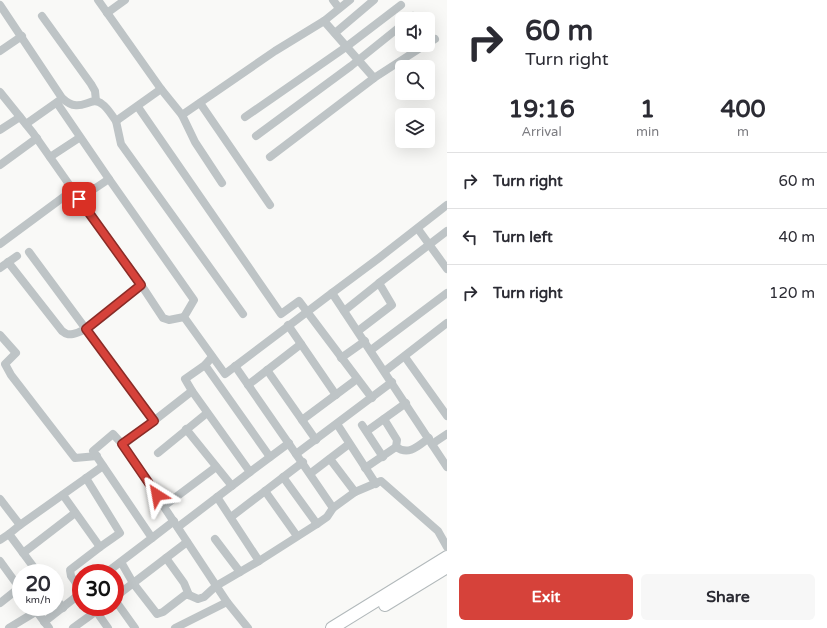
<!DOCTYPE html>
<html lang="en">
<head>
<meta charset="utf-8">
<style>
	body { margin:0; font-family:"Varela Round",sans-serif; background:#f7f7f7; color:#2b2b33; height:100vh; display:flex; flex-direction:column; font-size:15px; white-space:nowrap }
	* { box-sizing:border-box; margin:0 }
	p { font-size:13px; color:#7c7c81 }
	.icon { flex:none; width:22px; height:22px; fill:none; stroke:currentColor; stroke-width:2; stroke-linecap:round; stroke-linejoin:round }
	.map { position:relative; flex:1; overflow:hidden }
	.details { display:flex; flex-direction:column; background:#fff; width:380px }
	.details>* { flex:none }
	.hud { background:#fff; color:#2b2b33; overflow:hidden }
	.fabs { position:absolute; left:395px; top:12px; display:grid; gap:8px }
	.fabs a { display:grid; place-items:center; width:40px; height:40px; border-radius:6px; background:#fff; box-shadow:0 4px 16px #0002; font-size:20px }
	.speed { position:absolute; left:12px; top:564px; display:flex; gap:8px; font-size:20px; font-weight:700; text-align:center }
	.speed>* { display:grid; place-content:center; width:52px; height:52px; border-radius:50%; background:#fff; box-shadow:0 4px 16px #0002; line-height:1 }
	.speed small { font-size:10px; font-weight:400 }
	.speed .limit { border:6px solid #d22; background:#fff; color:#111 }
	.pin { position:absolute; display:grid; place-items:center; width:34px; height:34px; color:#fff; margin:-17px; border-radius:8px; box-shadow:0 2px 6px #0006 }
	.me { position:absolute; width:44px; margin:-22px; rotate:326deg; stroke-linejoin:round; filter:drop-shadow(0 0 3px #0008) }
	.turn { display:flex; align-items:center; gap:14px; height:84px; padding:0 12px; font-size:18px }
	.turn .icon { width:52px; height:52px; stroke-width:2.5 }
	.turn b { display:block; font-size:28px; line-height:34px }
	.eta { display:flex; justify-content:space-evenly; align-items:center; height:68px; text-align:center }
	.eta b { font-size:24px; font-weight:700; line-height:28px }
	.primary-button { display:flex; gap:8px; margin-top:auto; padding:8px 12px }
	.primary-button a { flex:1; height:46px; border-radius:6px; background:#d6423a; color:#fff; font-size:16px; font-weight:700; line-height:46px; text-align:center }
	.primary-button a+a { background:#f7f7f7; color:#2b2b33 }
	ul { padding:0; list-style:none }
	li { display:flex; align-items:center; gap:12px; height:56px; padding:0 12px; border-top:1px solid #e1e1e2 }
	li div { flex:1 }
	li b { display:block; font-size:15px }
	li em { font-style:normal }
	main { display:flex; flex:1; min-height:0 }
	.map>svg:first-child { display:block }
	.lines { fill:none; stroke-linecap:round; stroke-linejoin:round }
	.primary-casing { stroke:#b2b9bb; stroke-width:14 }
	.street { stroke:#bec4c6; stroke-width:8 }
	.primary { stroke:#fff; stroke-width:12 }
	.route-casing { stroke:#8b2b26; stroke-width:10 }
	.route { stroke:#d6423a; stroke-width:7 }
</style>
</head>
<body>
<main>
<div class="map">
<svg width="447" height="628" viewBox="0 0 447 628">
	<rect width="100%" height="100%" fill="#f9f9f7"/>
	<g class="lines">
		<g class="primary-casing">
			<g id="primary">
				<path d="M 385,605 L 447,567"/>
				<path d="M 332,628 L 447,557"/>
			</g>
		</g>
		<g class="street">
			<path d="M 98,0 L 161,89"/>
			<path d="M 333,0 L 339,8"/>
			<path d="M 0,5 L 62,98 C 81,116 90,94 102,104 C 108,108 112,116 116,121 L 161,89 L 182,115 L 275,51 L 324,21 L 350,0"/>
			<path d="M 107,13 L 125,0"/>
			<path d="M 42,16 L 91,84 L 95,91 L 96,101"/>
			<path d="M 410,19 L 413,16"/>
			<path d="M 324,21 L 374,78"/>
			<path d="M 335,33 L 374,0"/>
			<path d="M 428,43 L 435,39"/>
			<path d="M 0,51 L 22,36"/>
			<path d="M 0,92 L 33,133 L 73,190"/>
			<path d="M 57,103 L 109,179"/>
			<path d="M 200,103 L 270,205"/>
			<path d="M 138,107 L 281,314 L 299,301 L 372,398"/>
			<path d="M 182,115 L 195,142 L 222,183"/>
			<path d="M 245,117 L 346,47 L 401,5"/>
			<path d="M 116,121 L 121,144 L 243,314"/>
			<path d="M 26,124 L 60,100"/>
			<path d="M 0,130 L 20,117"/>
			<path d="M 256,136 L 351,66 L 402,25"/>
			<path d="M 50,157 L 79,138"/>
			<path d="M 270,157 L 374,78 L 425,45"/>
			<path d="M 0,165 L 37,138"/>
			<path d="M 79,199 L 134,274 L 163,318 L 169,320 L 184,317"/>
			<path d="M 447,205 L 379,258 L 332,293 L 447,467"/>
			<path d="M 418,229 L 447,269"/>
			<path d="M 0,244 L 73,190 L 79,199 L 109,179 L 194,300 L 184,317 L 225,374 L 332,293"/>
			<path d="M 29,252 L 154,421"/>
			<path d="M 8,262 L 62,331 C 66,334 68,335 73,334 C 91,331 126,297 141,285"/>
			<path d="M 0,268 L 17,256"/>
			<path d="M 344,311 L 379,283"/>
			<path d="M 288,325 L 336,395"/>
			<path d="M 358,331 L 392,305 L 379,283 L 447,231"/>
			<path d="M 0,335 L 16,353 L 5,364 L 11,375 L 75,458 L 97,456"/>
			<path d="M 371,350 L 447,293"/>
			<path d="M 405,357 L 447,416"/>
			<path d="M 341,358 L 365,341"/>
			<path d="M 205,365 L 270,457"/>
			<path d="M 235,366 L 296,454"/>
			<path d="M 267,370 L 316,440"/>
			<path d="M 385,371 L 447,323"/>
			<path d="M 248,385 L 301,344"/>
			<path d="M 302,420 L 357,379"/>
			<path d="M 337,424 L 376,484"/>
			<path d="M 362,425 L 383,457"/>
			<path d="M 186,429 L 232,486"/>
			<path d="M 367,431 L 406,403"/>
			<path d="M 432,444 L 447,434"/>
			<path d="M 123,445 L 192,391 L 185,379 L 205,365 L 212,357"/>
			<path d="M 396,447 C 409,456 418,446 429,438"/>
			<path d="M 158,453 L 207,413"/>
			<path d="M 330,459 L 355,492"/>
			<path d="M 365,468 L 396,447 L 397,440 L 384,419"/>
			<path d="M 250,472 L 289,443"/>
			<path d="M 311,473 L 349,444"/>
			<path d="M 283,477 L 317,524"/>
			<path d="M 265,491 L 297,536"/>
			<path d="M 63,495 L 100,547 L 120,533 L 86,478"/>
			<path d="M 0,499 L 20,525 L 103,466"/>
			<path d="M 164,506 L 216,467"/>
			<path d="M 333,508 L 296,454 L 392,382"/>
			<path d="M 231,517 L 303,462"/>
			<path d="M 20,525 L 9,534 L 38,573"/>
			<path d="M 178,527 L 250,472 L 192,391"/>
			<path d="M 152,538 L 174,521"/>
			<path d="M 215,539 L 240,572"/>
			<path d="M 0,540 L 9,534"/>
			<path d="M 23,553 L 75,513"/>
			<path d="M 166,558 L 184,583 L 189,595"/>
			<path d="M 0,561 L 21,590"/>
			<path d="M 259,561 L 317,524 L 327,517 L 333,508 L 355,492 L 381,481 L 438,531 L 447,547"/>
			<path d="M 121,562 L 133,583 L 157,614 L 163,612 L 185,595 L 189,595 L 198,599 L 204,597 L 216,586 L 259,561 L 217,497"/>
			<path d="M 106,573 L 152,538 L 93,451 L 113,434 L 123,445 L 227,602"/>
			<path d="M 81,590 L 71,576 L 70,570 L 100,547"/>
			<path d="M 55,597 L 63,608"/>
			<path d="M 115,597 L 187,542"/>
			<path d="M 115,600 L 135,628"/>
			<path d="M 0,603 L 19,588"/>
			<path d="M 34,608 L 49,628"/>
			<path d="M 96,611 L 108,628"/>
			<path d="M 44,622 L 81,593"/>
			<path d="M 9,628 L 37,611"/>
			<path d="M 73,628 L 102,607"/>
			<path d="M 175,628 L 227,602 L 248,628"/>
		</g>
		<use href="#primary" class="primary"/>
	</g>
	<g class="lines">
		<g class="route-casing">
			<path id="route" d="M 79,199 L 141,285 L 86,329 L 154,421 L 122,444 L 157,495"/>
		</g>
		<use href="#route" class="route"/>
	</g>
</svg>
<div class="fabs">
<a><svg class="icon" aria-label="sound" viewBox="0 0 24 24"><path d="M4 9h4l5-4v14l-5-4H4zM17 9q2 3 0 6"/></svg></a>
<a><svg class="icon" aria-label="search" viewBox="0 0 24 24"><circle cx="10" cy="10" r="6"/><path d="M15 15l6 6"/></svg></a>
<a><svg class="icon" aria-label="layers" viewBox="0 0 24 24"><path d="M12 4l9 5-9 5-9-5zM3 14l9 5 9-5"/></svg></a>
</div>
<div class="speed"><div>20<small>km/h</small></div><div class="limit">30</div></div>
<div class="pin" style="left:79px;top:199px;background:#d93025"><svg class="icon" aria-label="arrive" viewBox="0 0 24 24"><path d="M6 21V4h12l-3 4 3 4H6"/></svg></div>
<svg class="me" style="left:157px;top:495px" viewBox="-20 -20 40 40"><path d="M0-17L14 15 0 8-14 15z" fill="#d6423a" stroke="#fff" stroke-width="4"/></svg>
</div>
<section class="details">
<div class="hud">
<div class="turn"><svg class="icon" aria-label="right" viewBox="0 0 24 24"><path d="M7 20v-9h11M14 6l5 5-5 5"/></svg><div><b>60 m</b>Turn right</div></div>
</div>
<div class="eta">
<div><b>19:16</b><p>Arrival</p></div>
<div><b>1</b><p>min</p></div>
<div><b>400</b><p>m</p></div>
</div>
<ul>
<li><svg class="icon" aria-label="right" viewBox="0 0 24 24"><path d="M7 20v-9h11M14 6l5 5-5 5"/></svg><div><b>Turn right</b></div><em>60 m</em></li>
<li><svg class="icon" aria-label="left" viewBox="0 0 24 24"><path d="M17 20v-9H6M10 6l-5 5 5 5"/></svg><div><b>Turn left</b></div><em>40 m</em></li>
<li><svg class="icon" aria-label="right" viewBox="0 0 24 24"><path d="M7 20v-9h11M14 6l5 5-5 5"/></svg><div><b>Turn right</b></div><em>120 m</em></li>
</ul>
<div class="primary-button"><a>Exit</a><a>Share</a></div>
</section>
</main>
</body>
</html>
